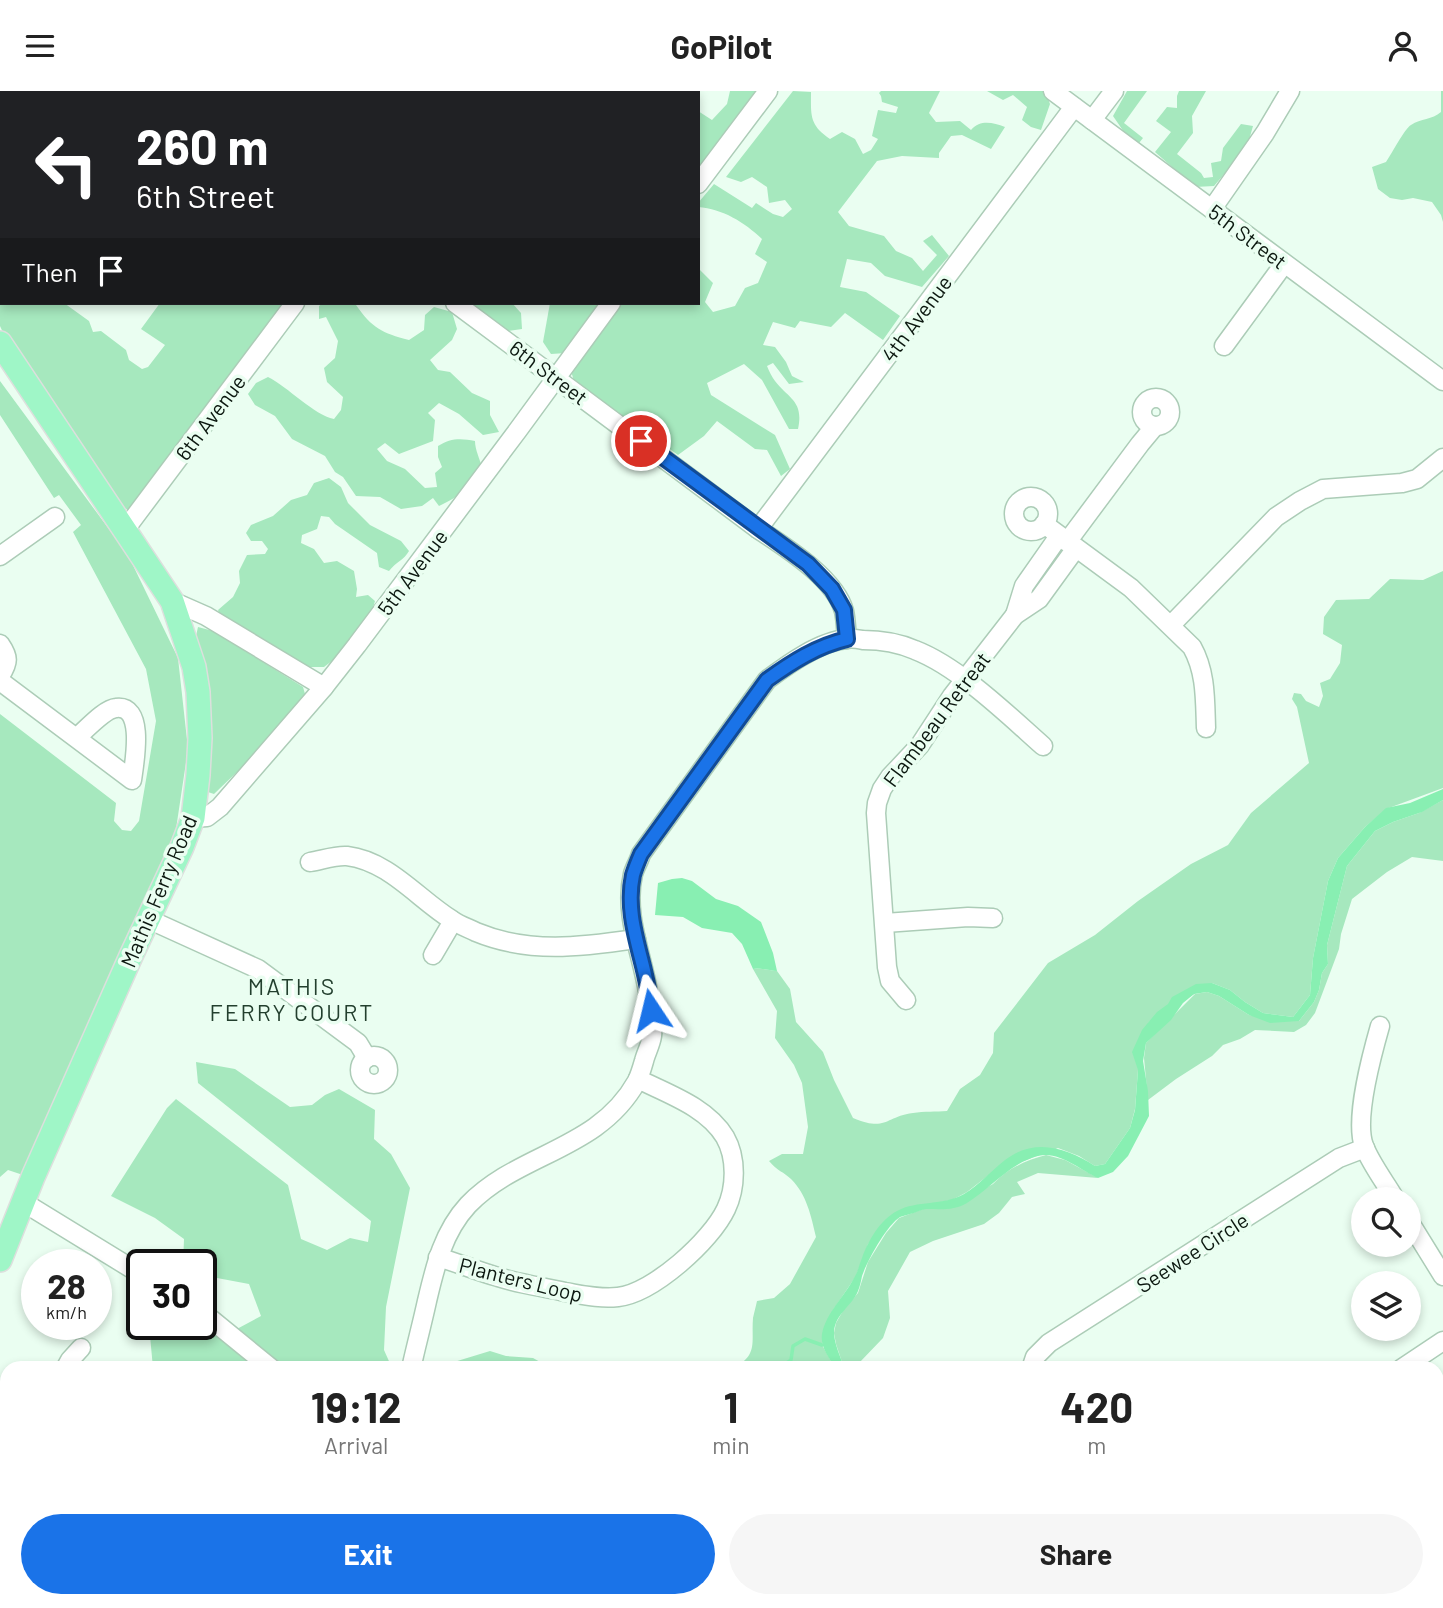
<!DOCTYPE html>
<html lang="en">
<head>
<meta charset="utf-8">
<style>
	body { margin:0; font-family:Barlow,sans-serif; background:#f6f6f6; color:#222; height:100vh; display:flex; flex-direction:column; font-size:26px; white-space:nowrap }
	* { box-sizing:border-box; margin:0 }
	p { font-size:23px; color:#767676 }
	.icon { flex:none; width:38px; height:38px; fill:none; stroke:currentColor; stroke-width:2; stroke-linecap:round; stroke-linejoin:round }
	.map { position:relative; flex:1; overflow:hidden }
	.side { position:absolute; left:0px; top:1270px; width:1444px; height:247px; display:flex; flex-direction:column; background:#fff; border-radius:21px 21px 0 0; box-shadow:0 4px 10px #0003 }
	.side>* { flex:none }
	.hud { position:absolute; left:0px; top:0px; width:700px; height:214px; box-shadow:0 4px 10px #0003; background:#202124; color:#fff; overflow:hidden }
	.tools { position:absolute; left:1351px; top:1096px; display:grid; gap:14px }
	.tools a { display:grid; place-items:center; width:70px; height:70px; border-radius:50%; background:#fff; box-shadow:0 4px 10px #0003; font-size:35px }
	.speed { position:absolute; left:21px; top:1158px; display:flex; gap:14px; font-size:35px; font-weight:700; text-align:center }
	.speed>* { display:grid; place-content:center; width:91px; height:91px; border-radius:50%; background:#fff; box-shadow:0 4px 10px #0003; line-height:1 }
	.speed small { font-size:18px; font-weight:400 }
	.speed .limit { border:4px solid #111; border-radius:10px; background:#fff; color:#111 }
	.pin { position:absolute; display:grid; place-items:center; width:60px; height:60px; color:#fff; margin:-30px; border:4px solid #fff; border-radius:50%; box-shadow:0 2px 7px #0007 }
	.me { position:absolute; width:77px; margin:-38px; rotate:350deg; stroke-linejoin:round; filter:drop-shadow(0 0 5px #0008) }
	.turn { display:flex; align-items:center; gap:24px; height:147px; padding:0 21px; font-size:32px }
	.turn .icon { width:91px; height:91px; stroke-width:2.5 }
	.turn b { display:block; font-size:49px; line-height:60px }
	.then { display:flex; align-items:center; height:66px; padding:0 21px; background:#0003; gap:14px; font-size:26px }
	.eta { display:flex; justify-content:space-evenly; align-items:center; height:119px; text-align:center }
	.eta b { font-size:42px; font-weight:700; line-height:49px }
	.primary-button { display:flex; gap:14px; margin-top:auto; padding:14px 21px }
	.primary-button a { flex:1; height:80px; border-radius:42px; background:#1a73e8; color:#fff; font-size:28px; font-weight:700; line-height:80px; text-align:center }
	.primary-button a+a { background:#f6f6f6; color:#222 }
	header { display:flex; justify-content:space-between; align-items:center; height:91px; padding:0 21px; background:#fff; font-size:32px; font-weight:700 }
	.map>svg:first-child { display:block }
	.green { fill:#a6e8be }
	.water { fill:#88efb2 }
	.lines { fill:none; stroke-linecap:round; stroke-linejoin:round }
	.stream { stroke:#88efb2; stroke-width:3.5 }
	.minor-casing { stroke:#acccb7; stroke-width:21 }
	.major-casing { stroke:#dddfdd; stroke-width:26 }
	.minor { stroke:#fff; stroke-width:18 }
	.major { stroke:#9ff6c7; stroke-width:23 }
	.route-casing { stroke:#114b97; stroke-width:18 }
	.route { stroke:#1a73e8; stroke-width:12 }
	.labels { text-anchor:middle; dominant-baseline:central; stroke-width:7; stroke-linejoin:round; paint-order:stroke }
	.street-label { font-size:21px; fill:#0b170f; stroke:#eafef1 }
	.neighbourhood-label { font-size:23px; letter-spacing:2px; fill:#233f2e; stroke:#eafef1 }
</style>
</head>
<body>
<header><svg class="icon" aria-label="menu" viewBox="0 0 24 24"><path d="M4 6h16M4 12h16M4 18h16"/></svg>GoPilot<svg class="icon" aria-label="person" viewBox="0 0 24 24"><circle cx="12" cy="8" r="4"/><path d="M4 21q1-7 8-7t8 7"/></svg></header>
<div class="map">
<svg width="1443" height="1517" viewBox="0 0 1443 1517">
	<rect width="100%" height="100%" fill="#eafef1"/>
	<g class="green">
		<path d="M 730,0 L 762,0 L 698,86 L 698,20 L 712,29 L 727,13 Z"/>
		<path d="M 793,0 L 811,1 C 811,24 809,34 830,48 L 842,41 L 855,48 L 863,63 L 871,59 L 878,48 L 872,45 L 878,19 L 896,22 L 898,16 L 882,11 L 881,5 L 879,2 L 881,0 L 940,0 L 929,22 L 936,31 L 960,30 L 971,39 C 981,28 993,32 1005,36 L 991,58 L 962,44 L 951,45 L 939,62 L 939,67 L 902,65 L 877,70 L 838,121 L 849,135 L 884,145 L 896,160 L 912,167 L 923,180 L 937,164 L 923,150 L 932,144 L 949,165 L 922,196 L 885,185 L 871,172 L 847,168 L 840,196 L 866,201 L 900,225 L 883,249 L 845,222 L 831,236 L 800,230 L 795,237 L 773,231 L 763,254 L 775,256 L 786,271 L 792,285 L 804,291 L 789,293 L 773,272 L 767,275 C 769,280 772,286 775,290 C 789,308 804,310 798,338 L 789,338 L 762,289 L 744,273 L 707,292 L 711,304 L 775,344 L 790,378 L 781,385 L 767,359 L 755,358 L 717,330 L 704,345 L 678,364 L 574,290 L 571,280 L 621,212 L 698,212 L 698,179 L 700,179 L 713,192 L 705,211 L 713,221 L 735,215 L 745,197 L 758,192 L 767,171 L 755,163 L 762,148 C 744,131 723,118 698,116 L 698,112 L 714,93 L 752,117 L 756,112 L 773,123 L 783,126 L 792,118 L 785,109 L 769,112 L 767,96 L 752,86 L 741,91 L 726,86 Z"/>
		<path d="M 987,0 L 1045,0 L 1050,13 L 1041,39 L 1031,36 L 1022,29 L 1027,16 L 1013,4 L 1003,9 Z"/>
		<path d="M 1127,0 L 1147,0 L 1124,32 L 1143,47 L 1139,52 L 1126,44 L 1113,25 Z"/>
		<path d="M 1179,0 L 1206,0 L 1192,25 L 1193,42 L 1177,63 L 1201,82 L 1204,87 L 1213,86 L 1211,72 L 1221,70 L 1223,57 L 1241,33 L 1253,35 L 1247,56 L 1214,95 L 1195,96 L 1155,61 L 1171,41 L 1156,30 L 1167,16 L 1177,17 L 1177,5 Z"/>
		<path d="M 1441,0 L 1443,0 L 1443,131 L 1441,124 L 1432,111 L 1413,107 L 1402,109 L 1390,107 L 1378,98 L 1372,76 L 1386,71 C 1391,64 1405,37 1411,34 C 1421,27 1432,29 1441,21 Z"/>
		<path d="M 2,188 L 2,212 L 64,212 L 89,230 L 93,241 L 101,240 L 126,259 L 129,269 L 142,278 L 148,276 L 165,254 L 141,238 L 160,212 L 291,212 L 132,420 L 121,416 L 7,250 L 0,235 L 0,191 Z"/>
		<path d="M 323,212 L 331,213 L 340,212 L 356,214 C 372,237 382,242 409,249 L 424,239 L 425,224 L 434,216 L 452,221 L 457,238 L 452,249 L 430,269 L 438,279 L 450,281 L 472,302 L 490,310 L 490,324 L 499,341 L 483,344 L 459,323 L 439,312 L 428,322 L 435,329 L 433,350 L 399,363 L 385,352 L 377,358 L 387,370 L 405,378 L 425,397 L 437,396 L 435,382 L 442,376 L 438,366 L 438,355 C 450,347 461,347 475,350 C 475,359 480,368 482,377 C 470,396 459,406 439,415 L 433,407 L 422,415 L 401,418 L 380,406 L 356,405 L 343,386 L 335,381 L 325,365 L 292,348 L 275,325 L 255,314 L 248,303 L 256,292 L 268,286 C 288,296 314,324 334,328 L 341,319 L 343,306 L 327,291 L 324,277 L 335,267 L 338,250 L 326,226 L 319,228 L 319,215 Z"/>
		<path d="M 470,212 L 512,212 L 521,222 L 522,238 L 508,240 Z"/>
		<path d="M 550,212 L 603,212 L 566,262 L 551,263 L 543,251 Z"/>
		<path d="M 0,290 L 128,464 L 178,567 L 188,658 L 176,738 L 26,1085 L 8,1079 L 0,1086 L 0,623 L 116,712 L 114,730 L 122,739 L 131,740 L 139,730 L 156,630 L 146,578 L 73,441 L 81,434 L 59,404 L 54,407 L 0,324 Z"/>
		<path d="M 329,387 L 341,396 L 348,412 L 370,434 L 401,450 L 409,460 C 404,469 396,471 389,480 L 379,476 L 377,462 L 335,433 L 329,426 L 321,425 L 317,438 L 302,444 L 301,452 L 314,458 L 324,472 L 337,470 L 354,480 L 357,498 L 356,506 L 368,504 L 375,510 L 370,527 L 345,560 L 324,576 L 296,576 L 221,527 L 218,519 L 233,506 L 240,492 L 239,480 L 247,464 L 265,463 L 268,458 L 262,450 L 251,450 L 246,442 L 251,434 L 273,425 L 291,409 L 307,404 L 314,392 Z"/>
		<path d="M 1443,480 L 1443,697 L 1386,718 L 1365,736 L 1338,767 L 1328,790 L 1313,867 L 1310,904 L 1293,926 L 1263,922 L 1245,911 L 1230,899 L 1212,892 L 1149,931 L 1138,979 L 1135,1018 L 1130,1037 L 1105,1073 L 1095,1075 L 1079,1065 L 1058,1057 L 990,1083 L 967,1101 L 952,1109 L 913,1116 L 888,1127 L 868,1153 L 856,1185 L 833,1219 L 822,1254 L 835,1277 L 732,1278 C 759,1264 751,1252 753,1227 C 754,1222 756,1215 757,1210 L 774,1207 L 790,1193 L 816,1146 C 811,1125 807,1104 791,1088 C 784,1081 777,1080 769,1070 L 782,1063 L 803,1063 L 808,1036 L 802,992 L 794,974 L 775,947 L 777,920 L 753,878 C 759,876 770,880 777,880 L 790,898 L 796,931 L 823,961 L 834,989 L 853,1027 C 887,1041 884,1026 913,1022 C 924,1020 936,1021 947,1020 L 960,998 L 980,984 L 993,962 L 994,942 L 1048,872 L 1095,844 L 1138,810 L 1191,773 L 1228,754 L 1251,722 L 1309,672 L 1297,616 L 1292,608 L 1294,602 L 1301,603 L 1306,610 L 1319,616 L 1323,605 L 1320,592 L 1330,588 L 1340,572 L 1342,554 L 1323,543 L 1324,526 L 1336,509 L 1369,508 L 1390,488 L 1423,489 Z"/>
		<path d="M 198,536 L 213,540 L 303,596 L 305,603 L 299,614 L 267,652 L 214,703 L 208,701 L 210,687 L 204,685 L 196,545 Z"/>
		<path d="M 1443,709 L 1443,770 L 1412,766 L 1387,781 L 1352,808 L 1341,843 L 1339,858 L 1315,922 L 1306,934 L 1294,941 L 1255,939 L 1240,948 L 1223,954 L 1212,965 L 1176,988 L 1148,1009 L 1144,967 L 1146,952 L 1195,903 L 1207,901 L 1219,905 L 1249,924 L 1299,930 L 1314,911 L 1319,899 L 1322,882 L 1328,873 L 1327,854 L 1347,775 L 1375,740 L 1393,731 L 1419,722 Z"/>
		<path d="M 196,971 L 235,978 L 290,1016 L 312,1014 L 325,1004 L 339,998 L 375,1019 L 374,1048 L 391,1063 L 410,1097 L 386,1216 L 384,1259 L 392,1277 L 342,1277 L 335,1275 L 331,1278 L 153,1277 L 149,1234 L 201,1234 L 201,1211 L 206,1213 L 213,1236 L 235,1239 L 261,1225 L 249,1193 L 201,1184 L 201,1174 L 183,1174 L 184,1148 L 155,1127 L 111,1105 L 167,1017 L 176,1008 L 288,1094 L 301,1148 L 327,1159 L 350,1147 L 368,1151 L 371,1130 L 198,992 Z"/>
		<path d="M 1046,1064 L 1065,1069 L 1098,1087 L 1038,1082 L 1017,1091 L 1025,1103 L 1012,1106 L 999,1122 L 984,1133 L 933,1150 L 910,1161 L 888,1200 L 890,1227 L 883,1247 L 859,1272 L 858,1277 L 844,1277 L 836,1253 L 834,1242 L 836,1232 L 844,1218 L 858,1202 L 868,1171 L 886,1142 L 899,1127 L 923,1118 L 946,1118 L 993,1093 C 1007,1078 1026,1069 1046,1064 Z"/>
		<path d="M 490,1260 L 506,1265 L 533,1267 L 551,1277 L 450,1277 L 454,1271 Z"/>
		<path d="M 771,1510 L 856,1510 L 857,1517 L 770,1517 Z"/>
	</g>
	<g class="water">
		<path d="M 1443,698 L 1443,709 L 1422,721 L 1393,731 L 1375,740 L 1347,775 L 1327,854 L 1328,873 L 1322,882 L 1319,899 L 1314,911 L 1299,930 L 1270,932 L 1249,924 L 1219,905 L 1207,901 L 1194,903 L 1183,912 L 1171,929 L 1146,952 L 1143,970 L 1148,1000 L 1149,1025 L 1128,1065 L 1113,1081 L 1098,1087 C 1082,1080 1063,1063 1044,1064 C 1015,1067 991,1097 967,1112 C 954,1120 940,1118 926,1118 C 920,1119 915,1122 910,1123 C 907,1124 903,1125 900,1126 C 887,1134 867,1170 862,1185 C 861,1190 860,1195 858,1200 C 852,1215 835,1223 834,1241 C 834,1253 841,1266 844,1277 L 835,1277 C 829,1266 820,1256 822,1243 C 826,1222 844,1206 854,1187 C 858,1181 859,1174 862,1167 C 868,1150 880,1129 897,1120 C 917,1109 943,1115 964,1103 C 979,1094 991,1080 1005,1069 C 1035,1046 1067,1057 1095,1075 L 1105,1073 L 1130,1037 L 1135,1019 L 1138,979 L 1132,961 L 1142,939 L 1157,921 L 1168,913 L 1172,906 L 1196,893 L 1212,892 L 1230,899 L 1245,911 L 1263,922 L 1293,926 L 1310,904 L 1313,867 L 1328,790 L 1338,767 L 1365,736 L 1386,717 L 1410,712 Z"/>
		<path d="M 682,787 L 692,790 L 716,808 L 738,815 L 761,831 L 773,862 L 777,880 C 770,880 759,876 753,878 L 742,853 L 732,842 L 702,837 L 683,826 L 655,824 L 658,792 L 672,788 Z"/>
	</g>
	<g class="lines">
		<g class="stream">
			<path d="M 759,1278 L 764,1276 L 777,1278"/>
			<path d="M 778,1278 L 791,1269 L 793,1255 L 805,1248 L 822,1254"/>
			<path d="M 818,1517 L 820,1510"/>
		</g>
		<g class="minor-casing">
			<g id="minor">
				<path d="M 1053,0 L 1443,290"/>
				<path d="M 137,2 L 138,0"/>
				<path d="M 452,2 L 454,0"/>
				<path d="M 1092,29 L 1114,0"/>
				<path d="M 698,93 L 768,0"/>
				<path d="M 1212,118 L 1265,42 L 1290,0"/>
				<path d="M 0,170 L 2,169"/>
				<path d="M 455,212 L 758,438 C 785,456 835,487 844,520 C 846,529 846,539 847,548"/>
				<path d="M 1224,255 L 1284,173"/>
				<circle cx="1156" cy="321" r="14"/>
				<circle cx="1031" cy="423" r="17"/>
				<path d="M 1044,433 L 1131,497 L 1192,556 C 1206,581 1205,608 1206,637"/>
				<path d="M 758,438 L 1074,16"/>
				<path d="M 124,440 L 295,212"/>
				<path d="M 1067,451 L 1140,353 L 1155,335"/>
				<path d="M 0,465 L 55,426"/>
				<path d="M 172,510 L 206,525 L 324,596"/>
				<path d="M 1015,524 L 1024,495 L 1059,445"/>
				<path d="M 1171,534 L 1276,426 L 1300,410 L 1323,398 L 1402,392 L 1417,388 L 1443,367"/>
				<path d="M 0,553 C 9,566 9,571 0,585"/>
				<path d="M 0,590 L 132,689 C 134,673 146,613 116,617 C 104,618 85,640 76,647"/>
				<path d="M 193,727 L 207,726 L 220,716 L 324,596 L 357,554 L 518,339 L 611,212"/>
				<path d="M 310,771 C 322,769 336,764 347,765 C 389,770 418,808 452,829 C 459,834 468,837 476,841 C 529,863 581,856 636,848"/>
				<path d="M 148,828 L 258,878 L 358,952 L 367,967"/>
				<path d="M 885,832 L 968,826 L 993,827"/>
				<path d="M 433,864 L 453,830"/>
				<path d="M 906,909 L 890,890 L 887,876 L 876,722 L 877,712 L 882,698 L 890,686 L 920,654 L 952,605 L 1015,524 L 1039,508 L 1076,457"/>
				<path d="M 1380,935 C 1372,963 1354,1028 1364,1055 C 1371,1073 1385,1091 1395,1108"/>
				<circle cx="374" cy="979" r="14"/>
				<path d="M 23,1111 L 142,1184"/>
				<path d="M 1409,1130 L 1443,1185"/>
				<path d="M 438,1166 C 458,1172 477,1180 498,1186 C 520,1193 543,1196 565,1201 C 583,1204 600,1208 618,1206 C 653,1202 711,1150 726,1118 C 736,1097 737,1067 725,1046 C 707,1016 668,1003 638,988"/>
				<path d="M 201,1220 L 272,1278"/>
				<path d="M 65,1278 L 70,1269 L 81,1257"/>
				<path d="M 411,1278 C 416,1255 422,1233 427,1210 C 435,1176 443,1141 468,1114 C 519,1061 598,1060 637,990 C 640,984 642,977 644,970 C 646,962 651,953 652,945 C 653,938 652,931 651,924 C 649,877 622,830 633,783 C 635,776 639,770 641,763 L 767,589 C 788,573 820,550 847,548 C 852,547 858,548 863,549 C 881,549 899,552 915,559 C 959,576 1008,624 1043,655"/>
				<path d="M 1031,1278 L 1035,1266 L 1049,1252 L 1339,1067 L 1365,1057"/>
				<path d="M 1401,1278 L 1443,1250"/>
				<path d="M 0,1435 L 7,1439"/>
				<path d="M 1437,1491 L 1443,1487"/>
				<path d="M 104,1510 L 113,1517"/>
				<path d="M 274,1510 L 284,1517"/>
				<path d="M 1264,1510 L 1268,1517"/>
				<path d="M 396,1517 L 398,1510"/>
				<path d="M 640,1517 L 645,1510"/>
				<path d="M 1038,1517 L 1045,1510"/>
				<path d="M 1396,1517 L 1407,1510"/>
			</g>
		</g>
		<g class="major-casing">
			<path id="major" d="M 0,252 L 172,510 L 194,576 L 198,601 L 200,647 L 198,684 L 193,727 L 182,756 L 131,865 L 33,1086 L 0,1169"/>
		</g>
		<use href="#minor" class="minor"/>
		<use href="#major" class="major"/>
	</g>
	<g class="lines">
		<g class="route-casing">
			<path id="route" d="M 641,350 L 808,473 L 832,498 L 844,519 L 847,548 C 817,555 792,571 767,589 L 641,763 C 638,770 635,777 633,784 C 623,830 648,874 651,919"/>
		</g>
		<use href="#route" class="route"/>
	</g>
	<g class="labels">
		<g class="street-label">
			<text transform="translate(1248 145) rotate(37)">5th Street</text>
			<text transform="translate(916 227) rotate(-53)">4th Avenue</text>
			<text transform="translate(549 281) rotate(37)">6th Street</text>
			<text transform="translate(210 326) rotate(-53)">6th Avenue</text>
			<text transform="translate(412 481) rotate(-53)">5th Avenue</text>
			<text transform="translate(936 628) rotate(-53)">Flambeau Retreat</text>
			<text transform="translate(158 800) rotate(-67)">Mathis Ferry Road</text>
			<text transform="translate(1192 1161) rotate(-33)">Seewee Circle</text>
			<text transform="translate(521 1188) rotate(14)">Planters Loop</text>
		</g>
		<g class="neighbourhood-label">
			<text x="292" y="895">MATHIS<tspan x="292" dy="26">FERRY COURT</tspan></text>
		</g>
	</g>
</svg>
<div class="tools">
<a><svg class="icon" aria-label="search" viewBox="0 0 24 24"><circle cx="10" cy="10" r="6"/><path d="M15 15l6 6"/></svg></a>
<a><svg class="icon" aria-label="layers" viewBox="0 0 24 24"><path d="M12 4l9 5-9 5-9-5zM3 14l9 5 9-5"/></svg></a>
</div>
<div class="speed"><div>28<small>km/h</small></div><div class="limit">30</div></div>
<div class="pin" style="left:641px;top:350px;background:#d93025"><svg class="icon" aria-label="arrive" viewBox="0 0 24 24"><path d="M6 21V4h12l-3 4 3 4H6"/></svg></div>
<svg class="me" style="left:651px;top:919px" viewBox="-20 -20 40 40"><path d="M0-17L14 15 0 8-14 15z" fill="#1a73e8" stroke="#fff" stroke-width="4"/></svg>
<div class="hud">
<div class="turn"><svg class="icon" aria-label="left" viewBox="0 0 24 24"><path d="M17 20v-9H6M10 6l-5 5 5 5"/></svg><div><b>260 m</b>6th Street</div></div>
<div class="then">Then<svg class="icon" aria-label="arrive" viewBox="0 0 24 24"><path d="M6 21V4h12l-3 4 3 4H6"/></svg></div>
</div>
<section class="side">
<div class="eta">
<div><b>19:12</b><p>Arrival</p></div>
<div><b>1</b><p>min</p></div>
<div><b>420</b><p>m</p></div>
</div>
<div class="primary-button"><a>Exit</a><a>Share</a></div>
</section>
</div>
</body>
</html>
